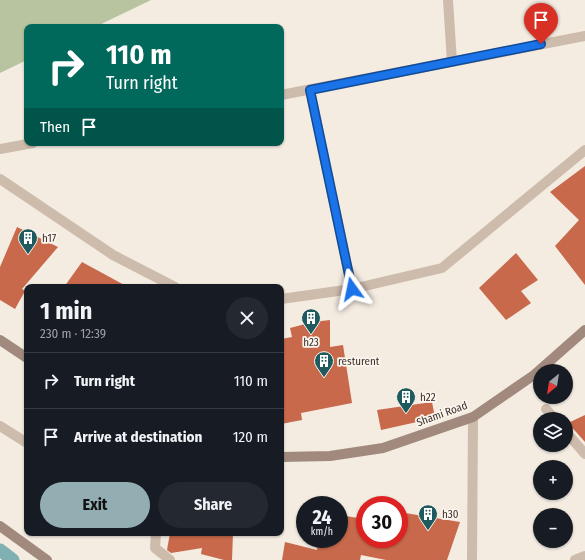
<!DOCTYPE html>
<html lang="en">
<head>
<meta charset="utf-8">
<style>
	body { margin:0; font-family:"Fira Sans Condensed",sans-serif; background:#242831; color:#f1f3f6; height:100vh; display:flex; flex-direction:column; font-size:15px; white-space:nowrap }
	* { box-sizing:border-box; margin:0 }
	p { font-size:13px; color:#9ea1a6 }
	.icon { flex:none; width:22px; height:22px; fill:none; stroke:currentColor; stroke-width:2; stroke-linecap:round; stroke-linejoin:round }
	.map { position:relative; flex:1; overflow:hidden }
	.sheet { position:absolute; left:24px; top:284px; width:260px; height:252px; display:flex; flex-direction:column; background:#171b24; border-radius:8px; box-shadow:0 1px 3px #0004 }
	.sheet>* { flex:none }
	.top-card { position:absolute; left:24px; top:24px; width:260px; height:122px; border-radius:8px; box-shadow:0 1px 3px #0004; background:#00695c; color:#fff; overflow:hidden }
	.needle { width:26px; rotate:210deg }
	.tools { position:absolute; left:533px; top:364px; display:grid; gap:8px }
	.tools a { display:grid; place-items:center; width:40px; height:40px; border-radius:50%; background:#171b24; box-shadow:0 1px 3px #0004; font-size:20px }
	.speed { position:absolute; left:296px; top:496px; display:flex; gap:8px; font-size:20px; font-weight:700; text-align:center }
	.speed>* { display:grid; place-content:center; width:52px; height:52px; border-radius:50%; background:#171b24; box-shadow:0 1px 3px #0004; line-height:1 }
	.speed small { font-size:10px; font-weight:400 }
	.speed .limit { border:6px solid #d22; background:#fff; color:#111 }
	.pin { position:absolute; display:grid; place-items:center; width:34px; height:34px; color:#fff; margin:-41px -17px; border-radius:50% 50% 50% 0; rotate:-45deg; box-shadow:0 0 4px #0007 }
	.pin .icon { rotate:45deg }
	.me { position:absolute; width:44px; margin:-22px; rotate:348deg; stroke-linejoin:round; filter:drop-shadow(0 0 3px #0008) }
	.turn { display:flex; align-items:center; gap:14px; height:84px; padding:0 16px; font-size:18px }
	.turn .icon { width:52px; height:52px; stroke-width:2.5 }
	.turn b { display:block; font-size:28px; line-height:34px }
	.then { display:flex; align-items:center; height:38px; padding:0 16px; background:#0003; gap:8px; font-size:15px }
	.round { display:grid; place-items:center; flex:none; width:42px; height:42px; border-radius:21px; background:#242831 }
	.head { display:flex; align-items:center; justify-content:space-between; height:68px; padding:0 16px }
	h1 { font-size:24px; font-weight:700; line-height:30px }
	.action { display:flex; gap:8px; margin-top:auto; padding:8px 16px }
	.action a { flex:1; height:46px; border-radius:24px; background:#92aeb2; color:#111; font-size:16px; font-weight:700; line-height:46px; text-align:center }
	.action a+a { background:#242831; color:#f1f3f6 }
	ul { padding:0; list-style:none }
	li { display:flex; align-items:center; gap:12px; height:56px; padding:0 16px; border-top:1px solid #363941 }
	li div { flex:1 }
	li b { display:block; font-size:15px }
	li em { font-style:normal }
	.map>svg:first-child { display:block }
	.green { fill:#b8c4a0 }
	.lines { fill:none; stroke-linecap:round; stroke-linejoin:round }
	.canal { stroke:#7fb0b2; stroke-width:13 }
	.building { fill:#c8694b }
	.street { stroke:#cdbbac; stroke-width:10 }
	.secondary { stroke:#a18a7d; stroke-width:10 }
	.route-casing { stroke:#114b97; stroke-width:10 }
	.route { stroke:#1a73e8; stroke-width:7 }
	.labels { text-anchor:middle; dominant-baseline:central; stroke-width:3.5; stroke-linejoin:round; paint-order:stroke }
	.poi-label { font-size:11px; fill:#3b302b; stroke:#fbf5ee; text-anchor:start }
	.street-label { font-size:11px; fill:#3b302b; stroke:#fbf5ee }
</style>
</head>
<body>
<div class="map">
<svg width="585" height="560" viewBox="0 0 585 560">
	<rect width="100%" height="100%" fill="#f4ebe1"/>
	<path class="green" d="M 0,0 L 151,0 L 95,27 L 27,27 L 27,60 L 0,73 Z"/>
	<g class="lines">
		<path class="canal" d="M 0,550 L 13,560"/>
	</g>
	<g class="building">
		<path d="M 585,166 L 585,285 L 555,246 L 579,220 L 550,192 Z"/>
		<path d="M 17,227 L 58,247 L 22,289 L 25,291 L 15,309 L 0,300 L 0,267 Z"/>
		<path d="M 516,253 L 538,280 L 521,291 L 531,303 L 506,320 L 479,288 Z"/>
		<path d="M 82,262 L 128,287 L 64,287 Z"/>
		<path d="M 330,320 L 330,347 L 343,345 L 352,403 L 301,413 L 302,420 L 281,424 L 281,339 L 292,337 L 290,328 L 313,322 Z"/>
		<path d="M 432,402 L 435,418 L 381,430 L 377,410 Z"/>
		<path d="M 585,415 L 585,442 L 568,423 Z"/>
		<path d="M 399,512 L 460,522 L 447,560 L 386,560 L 361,555 L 360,560 L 282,560 L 285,542 L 317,550 L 318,539 L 339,539 L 339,515 L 365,519 L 365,539 L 399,539 Z"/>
		<path d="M 170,533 L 233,533 L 232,560 L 224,560 L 201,554 L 202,548 L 171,553 L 167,550 Z"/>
	</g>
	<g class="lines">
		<g class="street">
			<path d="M 448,0 L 452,62"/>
			<path d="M 310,90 L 352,289"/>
			<path d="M 281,95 L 585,36"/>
			<path d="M 0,149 L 33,143"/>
			<path d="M 0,179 L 113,255 L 175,287"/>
			<path d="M 281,299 L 352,289 L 442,268 L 585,150"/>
			<path d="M 546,409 L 555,419"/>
			<path d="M 0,426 L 27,443"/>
			<path d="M 566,432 L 585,454"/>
			<path d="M 156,533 L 155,548 L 170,560"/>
			<path d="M 472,560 L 473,417"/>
			<path d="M 575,560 L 585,556"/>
		</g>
		<g class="secondary">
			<path d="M 0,340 L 27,358"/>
			<path d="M 281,457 L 330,456 L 383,448 L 473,417 L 534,375 L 585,330"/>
			<path d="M 0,526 L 47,560"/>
		</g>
	</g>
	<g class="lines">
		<g class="route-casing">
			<path id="route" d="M 352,289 L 310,90 L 541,44"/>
		</g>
		<use href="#route" class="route"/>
	</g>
	<defs>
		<g id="building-pin" transform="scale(1)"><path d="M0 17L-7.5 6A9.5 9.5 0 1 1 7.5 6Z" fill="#1f5a5e" stroke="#fbf5ee"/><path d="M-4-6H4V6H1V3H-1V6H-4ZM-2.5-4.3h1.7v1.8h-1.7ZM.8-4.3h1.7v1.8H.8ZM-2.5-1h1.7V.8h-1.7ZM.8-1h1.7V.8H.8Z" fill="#fff"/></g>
	</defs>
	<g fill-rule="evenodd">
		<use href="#building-pin" x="28" y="238"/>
		<use href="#building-pin" x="311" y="318"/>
		<use href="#building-pin" x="324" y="361"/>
		<use href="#building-pin" x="406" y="397"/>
		<use href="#building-pin" x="428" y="514"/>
	</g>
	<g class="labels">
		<g class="poi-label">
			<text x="42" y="238">h17</text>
			<text x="311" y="342" text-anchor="middle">h23</text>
			<text x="338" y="361">resturent</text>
			<text x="420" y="397">h22</text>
			<text x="442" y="514">h30</text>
		</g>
		<g class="street-label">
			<text transform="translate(442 414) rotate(-20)">Shami Road</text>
		</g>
	</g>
</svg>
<div class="tools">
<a><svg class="needle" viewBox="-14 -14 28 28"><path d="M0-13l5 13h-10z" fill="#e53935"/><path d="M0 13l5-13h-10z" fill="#9ea1a6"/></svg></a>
<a><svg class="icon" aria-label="layers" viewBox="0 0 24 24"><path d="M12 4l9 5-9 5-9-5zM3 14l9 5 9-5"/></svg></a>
<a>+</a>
<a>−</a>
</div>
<div class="speed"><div>24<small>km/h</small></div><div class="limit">30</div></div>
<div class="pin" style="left:541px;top:44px;background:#d93025"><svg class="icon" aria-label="arrive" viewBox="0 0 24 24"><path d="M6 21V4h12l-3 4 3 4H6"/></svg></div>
<svg class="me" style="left:352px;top:289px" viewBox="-20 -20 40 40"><path d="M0-17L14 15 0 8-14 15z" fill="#1a73e8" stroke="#fff" stroke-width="4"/></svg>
<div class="top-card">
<div class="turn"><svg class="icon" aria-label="right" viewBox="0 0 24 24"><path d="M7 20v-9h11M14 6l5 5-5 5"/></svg><div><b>110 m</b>Turn right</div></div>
<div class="then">Then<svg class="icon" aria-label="arrive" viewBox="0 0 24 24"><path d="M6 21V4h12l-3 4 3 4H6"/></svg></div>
</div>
<section class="sheet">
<div class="head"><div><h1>1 min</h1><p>230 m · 12:39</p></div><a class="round"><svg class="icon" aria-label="close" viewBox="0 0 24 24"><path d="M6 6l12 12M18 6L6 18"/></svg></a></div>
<ul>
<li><svg class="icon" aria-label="right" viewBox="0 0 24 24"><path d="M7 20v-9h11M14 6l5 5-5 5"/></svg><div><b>Turn right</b></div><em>110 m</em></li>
<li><svg class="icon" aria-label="arrive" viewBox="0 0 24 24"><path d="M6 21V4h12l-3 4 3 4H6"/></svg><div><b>Arrive at destination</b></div><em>120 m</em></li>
</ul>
<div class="action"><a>Exit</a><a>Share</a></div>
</section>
</div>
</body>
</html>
